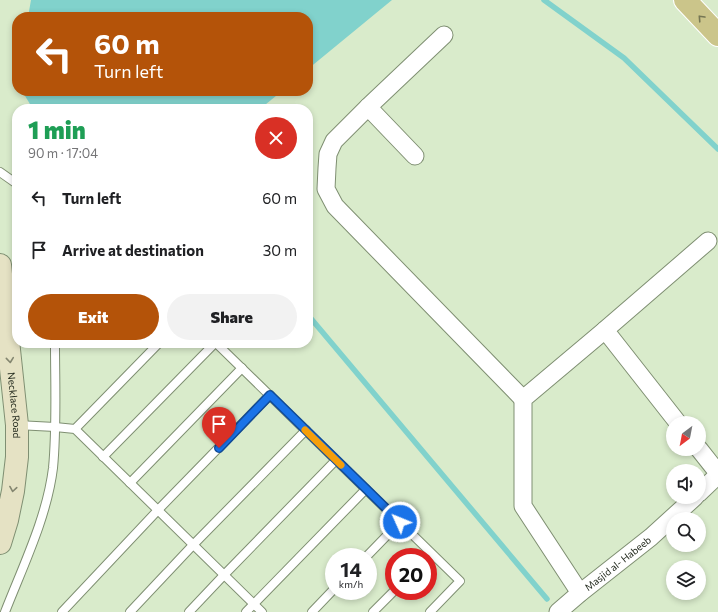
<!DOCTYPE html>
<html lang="en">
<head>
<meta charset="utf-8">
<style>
	body { margin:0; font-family:Commissioner,sans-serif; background:#f2f2f2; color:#202124; height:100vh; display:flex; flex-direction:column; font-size:15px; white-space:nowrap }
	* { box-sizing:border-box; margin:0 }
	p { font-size:13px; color:#757577 }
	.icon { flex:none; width:22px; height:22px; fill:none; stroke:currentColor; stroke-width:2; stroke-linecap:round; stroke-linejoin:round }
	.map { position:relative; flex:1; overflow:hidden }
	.sheet { position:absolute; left:12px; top:104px; width:301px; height:244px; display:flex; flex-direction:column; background:#fff; border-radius:16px; box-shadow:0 2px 6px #0003 }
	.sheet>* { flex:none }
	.top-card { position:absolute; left:12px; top:12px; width:301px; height:84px; border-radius:16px; box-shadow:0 2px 6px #0003; background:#b45309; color:#fff; overflow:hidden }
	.needle { width:26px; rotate:212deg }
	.tools { position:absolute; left:666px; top:416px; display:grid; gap:8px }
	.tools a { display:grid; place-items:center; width:40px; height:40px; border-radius:50%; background:#fff; box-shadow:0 2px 6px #0003; font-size:20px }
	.speed { position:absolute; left:325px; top:548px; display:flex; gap:8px; font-size:20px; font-weight:700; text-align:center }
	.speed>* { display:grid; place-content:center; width:52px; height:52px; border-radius:50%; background:#fff; box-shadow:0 2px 6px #0003; line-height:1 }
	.speed small { font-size:10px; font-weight:400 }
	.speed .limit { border:6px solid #d22; background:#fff; color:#111 }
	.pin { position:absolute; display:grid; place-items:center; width:34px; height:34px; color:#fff; margin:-41px -17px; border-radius:50% 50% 50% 0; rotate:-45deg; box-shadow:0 0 4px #0007 }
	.pin .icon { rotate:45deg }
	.me { position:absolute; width:44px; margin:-22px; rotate:314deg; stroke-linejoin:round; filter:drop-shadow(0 0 3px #0008) }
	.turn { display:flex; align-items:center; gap:14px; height:84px; padding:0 16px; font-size:18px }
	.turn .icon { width:52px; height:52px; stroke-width:2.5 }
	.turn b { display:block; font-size:28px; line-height:34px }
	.round { display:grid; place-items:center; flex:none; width:42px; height:42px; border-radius:21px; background:#f2f2f2 }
	.summary { display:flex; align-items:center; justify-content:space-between; height:68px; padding:0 16px }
	h1 { font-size:24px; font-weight:800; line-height:30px; color:#1e9e55 }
	.button { display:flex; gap:8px; margin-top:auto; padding:8px 16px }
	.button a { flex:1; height:46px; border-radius:24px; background:#b45309; color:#fff; font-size:16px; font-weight:800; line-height:46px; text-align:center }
	.button a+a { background:#f2f2f2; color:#202124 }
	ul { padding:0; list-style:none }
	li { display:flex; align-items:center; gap:12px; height:52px; padding:0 16px }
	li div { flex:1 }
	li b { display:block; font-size:15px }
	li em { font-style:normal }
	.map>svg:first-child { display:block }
	.water { fill:#81d2cc }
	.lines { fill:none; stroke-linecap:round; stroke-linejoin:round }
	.stream { stroke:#81d2cc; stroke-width:5.5 }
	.lane-casing { stroke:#7f8f72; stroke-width:10 }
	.street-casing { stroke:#7f8f72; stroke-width:19 }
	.secondary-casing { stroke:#7f8f72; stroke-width:24 }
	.primary-casing { stroke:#fff; stroke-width:24 }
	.lane { stroke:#fff; stroke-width:8 }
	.street { stroke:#fff; stroke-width:17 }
	.secondary { stroke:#e5e2c4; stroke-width:22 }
	.primary { stroke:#cbc58a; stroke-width:22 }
	.oneway { stroke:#767754 }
	.oneway2 { stroke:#848670 }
	.route-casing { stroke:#114b97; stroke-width:10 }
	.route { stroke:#1a73e8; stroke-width:7 }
	.slow { stroke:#f59e0b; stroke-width:7 }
	.labels { text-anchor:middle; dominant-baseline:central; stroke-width:4; stroke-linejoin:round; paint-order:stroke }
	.street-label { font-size:10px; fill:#22291d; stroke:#fff }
</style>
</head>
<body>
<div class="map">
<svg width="718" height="612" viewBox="0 0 718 612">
	<rect width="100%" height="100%" fill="#d9ebcb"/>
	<g class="water">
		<path d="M 31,0 L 392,0 L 308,69 L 308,17 L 28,17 Z"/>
		<path d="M 22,91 L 282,91 L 260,109 L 33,109 Z"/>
	</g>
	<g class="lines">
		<g class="stream">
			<path d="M 544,0 L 624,58 L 718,149"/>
			<path d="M 308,315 L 547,599"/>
		</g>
		<g class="lane-casing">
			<g id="lane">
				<path d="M 0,172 L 17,184"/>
				<path d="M 216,343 L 460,581 L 430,612"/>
				<path d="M 17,425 L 55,427 L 75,429 L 262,612"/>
				<path d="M 75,429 L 159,343"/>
				<path d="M 103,457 L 215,343"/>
				<path d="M 130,483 L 242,368"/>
				<path d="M 366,557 L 400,522"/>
				<path d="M 5,612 C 23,566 47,517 53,468 C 57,427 55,384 55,343"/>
				<path d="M 62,612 L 158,510 L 270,395"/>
				<path d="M 130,612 L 193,545 L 306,430"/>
				<path d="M 189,612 L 224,575 L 336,460"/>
				<path d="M 246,612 L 366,489"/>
				<path d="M 312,612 L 334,589"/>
				<path d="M 373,612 L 394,591"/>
			</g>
		</g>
		<g class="street-casing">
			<g id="street">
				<path d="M 444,35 L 368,107 L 334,141 L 328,154 L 327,168 L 326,189 L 335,206 L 523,399"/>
				<path d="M 368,107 L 415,156"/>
				<path d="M 678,423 L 605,330 L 708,241"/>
				<path d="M 699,449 L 718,473"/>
				<path d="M 699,493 L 718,475"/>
				<path d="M 580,593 L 523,506 L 523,399 L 605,330"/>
				<path id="s1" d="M 558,612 L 580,593 L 651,537 L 695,497"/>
			</g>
		</g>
		<g class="secondary-casing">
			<g id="secondary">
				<path id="s2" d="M 0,265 L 17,425 L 17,457 L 13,491 L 7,520 L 0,543"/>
			</g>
		</g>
		<g class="primary-casing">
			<path id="primary" d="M 685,0 L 718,35"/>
		</g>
		<use href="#lane" class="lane"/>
		<use href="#street" class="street"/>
		<use href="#secondary" class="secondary"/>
		<use href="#primary" class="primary"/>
	</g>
	<defs><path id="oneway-chevron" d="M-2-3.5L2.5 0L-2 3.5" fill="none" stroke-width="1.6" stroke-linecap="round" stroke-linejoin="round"/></defs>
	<use class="oneway" href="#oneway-chevron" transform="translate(701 18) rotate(-133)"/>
	<g class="oneway2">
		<use href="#oneway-chevron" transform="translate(10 360) rotate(84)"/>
		<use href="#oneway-chevron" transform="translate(13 489) rotate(99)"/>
	</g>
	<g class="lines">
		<g class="route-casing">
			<path id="route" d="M 219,448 L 270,395 L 400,522"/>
		</g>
		<use href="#route" class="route"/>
		<path class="slow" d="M 305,430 L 341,465"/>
	</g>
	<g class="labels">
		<g class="street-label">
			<text stroke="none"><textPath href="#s2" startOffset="141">Necklace Road</textPath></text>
			<text stroke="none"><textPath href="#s1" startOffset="77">Masjid al- Habeeb</textPath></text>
		</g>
	</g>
</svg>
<div class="tools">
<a><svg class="needle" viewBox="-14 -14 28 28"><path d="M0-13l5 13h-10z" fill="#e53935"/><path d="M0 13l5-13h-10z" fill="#757577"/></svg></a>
<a><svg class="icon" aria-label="sound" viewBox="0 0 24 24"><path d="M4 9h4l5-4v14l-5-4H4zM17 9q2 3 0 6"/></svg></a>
<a><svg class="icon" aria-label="search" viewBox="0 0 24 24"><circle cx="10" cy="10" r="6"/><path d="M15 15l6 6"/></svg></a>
<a><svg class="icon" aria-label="layers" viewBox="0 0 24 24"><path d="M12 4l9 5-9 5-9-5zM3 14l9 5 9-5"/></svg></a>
</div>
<div class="speed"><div>14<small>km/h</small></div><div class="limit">20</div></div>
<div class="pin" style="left:219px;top:448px;background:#d93025"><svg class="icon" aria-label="arrive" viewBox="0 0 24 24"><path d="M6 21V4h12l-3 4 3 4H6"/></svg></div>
<svg class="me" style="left:400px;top:522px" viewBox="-20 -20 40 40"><circle r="17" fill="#1a73e8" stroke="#fff" stroke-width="3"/><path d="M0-11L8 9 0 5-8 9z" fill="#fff"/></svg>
<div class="top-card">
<div class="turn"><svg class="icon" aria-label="left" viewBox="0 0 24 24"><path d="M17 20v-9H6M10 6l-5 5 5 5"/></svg><div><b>60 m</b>Turn left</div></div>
</div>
<section class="sheet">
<div class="summary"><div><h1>1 min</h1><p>90 m · 17:04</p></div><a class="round" style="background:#d93025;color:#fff"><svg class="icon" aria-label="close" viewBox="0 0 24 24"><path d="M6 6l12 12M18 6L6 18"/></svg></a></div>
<ul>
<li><svg class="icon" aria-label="left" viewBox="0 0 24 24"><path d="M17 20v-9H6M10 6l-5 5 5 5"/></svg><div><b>Turn left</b></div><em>60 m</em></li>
<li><svg class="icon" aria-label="arrive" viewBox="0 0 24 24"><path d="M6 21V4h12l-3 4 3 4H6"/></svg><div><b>Arrive at destination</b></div><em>30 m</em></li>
</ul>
<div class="button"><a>Exit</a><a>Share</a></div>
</section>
</div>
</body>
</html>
